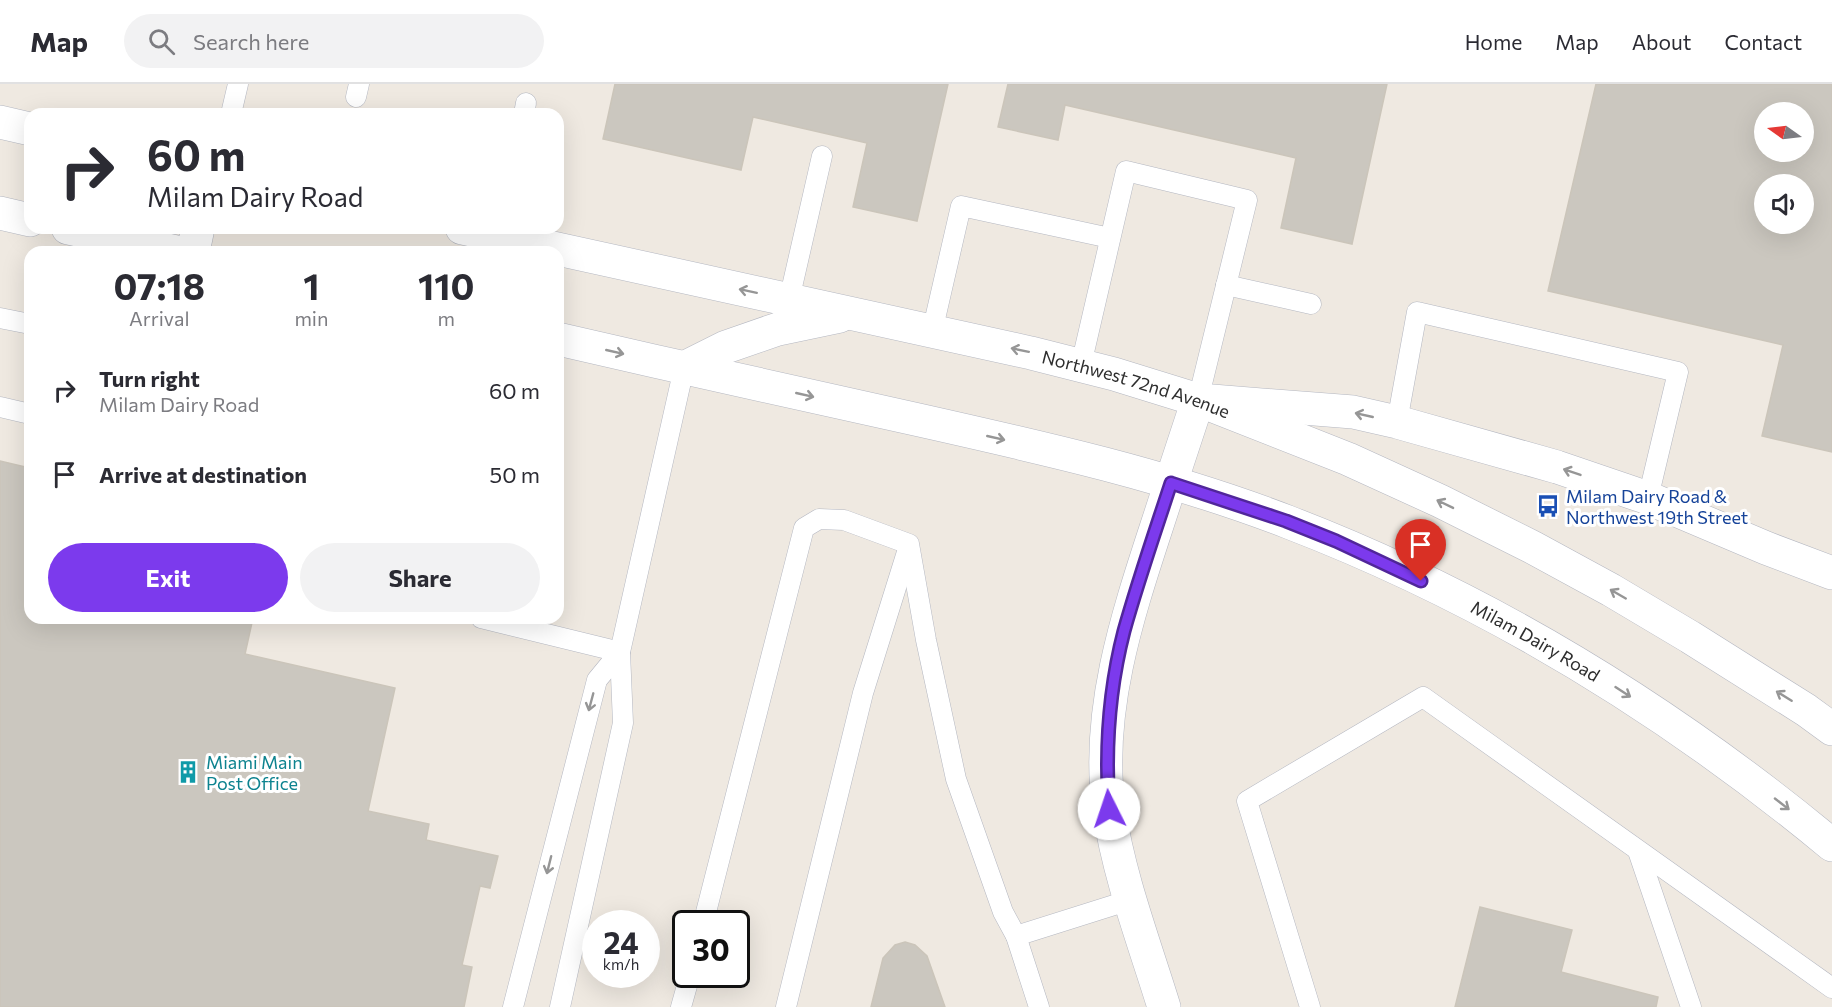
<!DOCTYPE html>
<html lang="en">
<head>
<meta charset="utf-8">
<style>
	body { margin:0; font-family:Commissioner,sans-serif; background:#f2f2f3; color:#2b2b33; height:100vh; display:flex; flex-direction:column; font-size:22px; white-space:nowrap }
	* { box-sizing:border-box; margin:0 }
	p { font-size:20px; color:#7c7c81 }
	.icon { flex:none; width:33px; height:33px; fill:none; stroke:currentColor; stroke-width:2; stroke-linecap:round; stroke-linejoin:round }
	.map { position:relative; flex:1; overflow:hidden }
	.details { position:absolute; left:24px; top:162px; width:540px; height:378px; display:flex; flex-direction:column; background:#fff; border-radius:18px; box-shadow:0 6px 24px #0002 }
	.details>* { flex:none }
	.top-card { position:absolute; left:24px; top:24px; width:540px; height:126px; border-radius:18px; box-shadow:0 6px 24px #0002; background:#fff; color:#2b2b33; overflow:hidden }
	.needle { width:39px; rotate:284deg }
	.fabs { position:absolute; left:1754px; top:18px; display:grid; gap:12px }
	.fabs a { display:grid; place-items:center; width:60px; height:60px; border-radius:50%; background:#fff; box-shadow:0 6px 24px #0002; font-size:30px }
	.speed { position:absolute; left:582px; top:826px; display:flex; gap:12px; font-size:30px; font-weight:700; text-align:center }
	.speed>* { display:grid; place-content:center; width:78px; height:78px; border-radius:50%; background:#fff; box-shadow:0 6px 24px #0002; line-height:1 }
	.speed small { font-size:15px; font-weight:400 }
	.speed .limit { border:3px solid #111; border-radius:9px; background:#fff; color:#111 }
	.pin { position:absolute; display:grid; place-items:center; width:51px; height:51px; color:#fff; margin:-62px -26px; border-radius:50% 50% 50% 0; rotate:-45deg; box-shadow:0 0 6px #0007 }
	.pin .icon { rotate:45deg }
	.me { position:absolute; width:66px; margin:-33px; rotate:356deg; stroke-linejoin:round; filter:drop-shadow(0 0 4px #0008) }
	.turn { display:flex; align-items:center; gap:21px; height:126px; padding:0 24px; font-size:27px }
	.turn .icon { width:78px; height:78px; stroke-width:2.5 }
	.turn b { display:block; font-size:42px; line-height:51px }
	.eta { display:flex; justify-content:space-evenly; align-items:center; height:102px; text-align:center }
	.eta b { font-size:36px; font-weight:700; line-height:42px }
	.button { display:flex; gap:12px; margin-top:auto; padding:12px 24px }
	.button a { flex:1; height:69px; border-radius:36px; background:#7c3aed; color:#fff; font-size:24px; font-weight:700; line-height:69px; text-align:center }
	.button a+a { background:#f2f2f3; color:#2b2b33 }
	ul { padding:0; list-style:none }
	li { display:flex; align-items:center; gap:18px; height:84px; padding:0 24px }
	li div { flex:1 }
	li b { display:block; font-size:22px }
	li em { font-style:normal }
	header { display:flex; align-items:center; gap:36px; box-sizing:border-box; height:84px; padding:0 30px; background:#fff; border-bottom:2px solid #e1e1e2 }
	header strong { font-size:28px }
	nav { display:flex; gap:33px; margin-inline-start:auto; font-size:21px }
	.search { width:420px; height:54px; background:#f2f2f3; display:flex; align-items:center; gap:15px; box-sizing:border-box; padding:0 21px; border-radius:33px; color:#7c7c81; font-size:22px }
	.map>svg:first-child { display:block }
	.building { fill:#cbc7bf; stroke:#cbc5ba; stroke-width:1.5; fill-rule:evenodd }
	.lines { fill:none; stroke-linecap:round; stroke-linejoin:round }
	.lane-casing { stroke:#b4b7c1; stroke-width:21 }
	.street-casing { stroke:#b4b7c1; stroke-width:34 }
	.secondary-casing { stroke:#b4b7c1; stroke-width:34 }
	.lane { stroke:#fff; stroke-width:20 }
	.street { stroke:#fff; stroke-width:33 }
	.secondary { stroke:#fff; stroke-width:33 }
	.oneway { stroke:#969696 }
	.route-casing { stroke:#51269a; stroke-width:15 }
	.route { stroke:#7c3aed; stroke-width:10 }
	.labels { text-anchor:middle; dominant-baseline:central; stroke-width:6; stroke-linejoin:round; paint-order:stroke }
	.street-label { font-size:18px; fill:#2e2e2e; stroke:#fff }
	.transit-label { font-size:18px; fill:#164399; stroke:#fff; text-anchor:start }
	.culture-label { font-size:18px; fill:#0d838f; stroke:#fff; text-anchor:start }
</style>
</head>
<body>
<header>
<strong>Map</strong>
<div class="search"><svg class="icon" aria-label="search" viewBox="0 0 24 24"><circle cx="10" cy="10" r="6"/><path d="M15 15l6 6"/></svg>Search here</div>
<nav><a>Home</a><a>Map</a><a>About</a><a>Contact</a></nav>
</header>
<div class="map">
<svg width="1832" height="923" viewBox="0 0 1832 923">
	<rect width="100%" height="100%" fill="#efe9e1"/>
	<g class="building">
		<path d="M 615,0 L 948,0 L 917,137 L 853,123 L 867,59 L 753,33 L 741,86 L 603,55 Z"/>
		<path d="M 1008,0 L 1387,0 L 1352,160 L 1281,144 L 1296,74 L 1065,21 L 1058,56 L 998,43 Z"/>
		<path d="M 1596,0 L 1832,0 L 1832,368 L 1762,352 L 1783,261 L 1548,207 ZM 1764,28 L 1803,28 L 1803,68 L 1764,68 ZM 1764,100 L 1803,100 L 1803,140 L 1764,140 Z"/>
		<path d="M 0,377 L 30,384 L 30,534 L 253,534 L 245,570 L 395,604 L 368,727 L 429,740 L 426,756 L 498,772 L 490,804 L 480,802 L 462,881 L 472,883 L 464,923 L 0,923 Z"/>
		<path d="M 1480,823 L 1572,846 L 1561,888 L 1658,913 L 1656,923 L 1455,923 Z"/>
		<path d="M 905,858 L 915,861 L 927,872 L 945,923 L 871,923 L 883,874 L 895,861 Z"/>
	</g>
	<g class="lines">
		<g class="lane-casing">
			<g id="lane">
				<path d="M 356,13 L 359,0"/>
				<path d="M 231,30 L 238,0"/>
				<path d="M 524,30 L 526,19"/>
				<path d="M 1226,201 L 1311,220"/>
				<path d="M 789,216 L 822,72"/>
				<path d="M 0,234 L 30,240"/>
				<path d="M 932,248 L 961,122 L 1110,154"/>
				<path d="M 1081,281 L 1126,87 L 1247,116 L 1198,316"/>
				<path d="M 0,323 L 30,330"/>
				<path d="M 1397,338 L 1417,228 L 1678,288 L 1648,414"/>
				<path d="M 481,534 L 620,568"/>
				<path d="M 1638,767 L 1691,923"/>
				<path d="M 703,840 L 804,444 L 819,435 L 844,436 L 909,460 L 926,556 L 956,695 L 1003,828 L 1016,852 L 1039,923"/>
				<path d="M 1016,852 L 1130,816"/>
				<path d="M 513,923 L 597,596 L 620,568"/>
				<path d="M 560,923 L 623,639 L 620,568 L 684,284"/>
				<path d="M 681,923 L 690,891"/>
				<path d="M 786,923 L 863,609 L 908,465"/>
				<path d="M 1310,923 L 1247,717 L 1423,613 L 1832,904"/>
			</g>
		</g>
		<g class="street-casing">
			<g id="street">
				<path d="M 1212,317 L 1353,328 L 1397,338 L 1557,383 L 1648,414 L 1766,464 L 1832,489"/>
				<path d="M 1164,923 C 1144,858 1119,793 1109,726 C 1093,614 1138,503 1171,398"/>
			</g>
		</g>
		<g class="secondary-casing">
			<g id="secondary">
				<path d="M 0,38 L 30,45"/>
				<path d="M 0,129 L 30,136"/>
				<path d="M 68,144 L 177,168"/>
				<path id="s1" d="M 462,144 L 1031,269 L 1114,290 L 1198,316 L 1348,375 L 1440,417 L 1532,463 L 1611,506 L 1690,553 L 1806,626 L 1832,645"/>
				<path d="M 193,168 L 198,144"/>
				<path id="s2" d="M 558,255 C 678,283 798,309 919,336 C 1044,364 1169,392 1288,438 C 1486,514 1669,626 1832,761"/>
				<path d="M 684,284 L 726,263 L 778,245 L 840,232"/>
				<path d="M 1171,398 L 1198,316"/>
			</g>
		</g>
		<use href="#lane" class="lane"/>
		<use href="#street" class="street"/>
		<use href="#secondary" class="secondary"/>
	</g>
	<defs><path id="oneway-shaft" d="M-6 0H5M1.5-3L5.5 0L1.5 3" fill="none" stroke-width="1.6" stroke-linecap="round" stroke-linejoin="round" transform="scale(1.5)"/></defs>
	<g class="oneway">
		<use href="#oneway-shaft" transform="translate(748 207) rotate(-168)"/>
		<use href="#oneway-shaft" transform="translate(1020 266) rotate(-168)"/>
		<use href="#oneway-shaft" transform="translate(615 268) rotate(13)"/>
		<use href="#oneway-shaft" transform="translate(805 311) rotate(13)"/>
		<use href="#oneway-shaft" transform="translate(1364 331) rotate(-167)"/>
		<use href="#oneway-shaft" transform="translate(996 354) rotate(13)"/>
		<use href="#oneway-shaft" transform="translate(1572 388) rotate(-161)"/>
		<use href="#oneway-shaft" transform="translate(1445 420) rotate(-154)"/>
		<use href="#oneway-shaft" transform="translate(1618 510) rotate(-150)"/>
		<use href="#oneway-shaft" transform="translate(1623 608) rotate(33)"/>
		<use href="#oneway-shaft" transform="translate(1784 612) rotate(-148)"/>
		<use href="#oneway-shaft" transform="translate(591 618) rotate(105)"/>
		<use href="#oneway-shaft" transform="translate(1782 720) rotate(38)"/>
		<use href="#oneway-shaft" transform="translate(549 781) rotate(104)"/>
	</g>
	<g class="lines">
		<g class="route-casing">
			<path id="route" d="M 1109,725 C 1105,666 1109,605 1124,547 C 1138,497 1155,448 1171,399 L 1286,437 L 1336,457 L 1421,497"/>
		</g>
		<use href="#route" class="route"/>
	</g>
	<defs>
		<g id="bus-bare" transform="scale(1.8)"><path d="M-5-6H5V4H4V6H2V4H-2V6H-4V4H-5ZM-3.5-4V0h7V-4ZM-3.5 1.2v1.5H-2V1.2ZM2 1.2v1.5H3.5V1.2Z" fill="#1a4fb4" stroke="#fff" stroke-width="2.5" paint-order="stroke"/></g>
		<g id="building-bare" transform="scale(1.8)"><path d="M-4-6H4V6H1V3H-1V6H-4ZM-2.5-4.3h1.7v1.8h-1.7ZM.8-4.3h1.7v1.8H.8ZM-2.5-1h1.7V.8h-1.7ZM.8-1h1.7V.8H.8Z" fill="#0f9aa8" stroke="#fff" stroke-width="2.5" paint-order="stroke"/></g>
	</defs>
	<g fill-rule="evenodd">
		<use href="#bus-bare" x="1548" y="422"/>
		<use href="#building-bare" x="188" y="688"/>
	</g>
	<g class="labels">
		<g class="street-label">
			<text stroke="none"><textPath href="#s1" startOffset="692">Northwest 72nd Avenue</textPath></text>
			<text stroke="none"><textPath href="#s2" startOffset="1028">Milam Dairy Road</textPath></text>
		</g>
		<g class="transit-label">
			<text x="1566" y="412">Milam Dairy Road &amp;<tspan x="1566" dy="21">Northwest 19th Street</tspan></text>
		</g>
		<g class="culture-label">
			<text x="206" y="678">Miami Main<tspan x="206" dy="21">Post Office</tspan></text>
		</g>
	</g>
</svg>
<div class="fabs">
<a><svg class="needle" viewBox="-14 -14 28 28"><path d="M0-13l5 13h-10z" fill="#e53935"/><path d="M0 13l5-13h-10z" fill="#7c7c81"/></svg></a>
<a><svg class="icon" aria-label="sound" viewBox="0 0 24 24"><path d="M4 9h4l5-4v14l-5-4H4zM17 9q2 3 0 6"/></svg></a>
</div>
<div class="speed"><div>24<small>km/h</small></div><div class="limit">30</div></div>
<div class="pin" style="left:1421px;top:497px;background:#d93025"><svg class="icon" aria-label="arrive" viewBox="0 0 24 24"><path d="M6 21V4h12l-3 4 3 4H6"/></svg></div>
<svg class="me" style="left:1109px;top:725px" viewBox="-20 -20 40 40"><circle r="19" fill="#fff"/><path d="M0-13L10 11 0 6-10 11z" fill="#7c3aed"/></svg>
<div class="top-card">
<div class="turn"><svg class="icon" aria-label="right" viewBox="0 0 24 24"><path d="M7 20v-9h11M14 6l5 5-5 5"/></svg><div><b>60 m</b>Milam Dairy Road</div></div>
</div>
<section class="details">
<div class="eta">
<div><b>07:18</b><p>Arrival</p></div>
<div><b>1</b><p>min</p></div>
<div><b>110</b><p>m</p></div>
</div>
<ul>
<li><svg class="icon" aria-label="right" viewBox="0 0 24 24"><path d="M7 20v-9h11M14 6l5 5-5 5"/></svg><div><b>Turn right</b><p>Milam Dairy Road</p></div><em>60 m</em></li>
<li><svg class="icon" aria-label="arrive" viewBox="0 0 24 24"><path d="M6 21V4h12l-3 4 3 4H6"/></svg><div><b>Arrive at destination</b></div><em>50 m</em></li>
</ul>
<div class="button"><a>Exit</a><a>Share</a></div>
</section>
</div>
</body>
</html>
